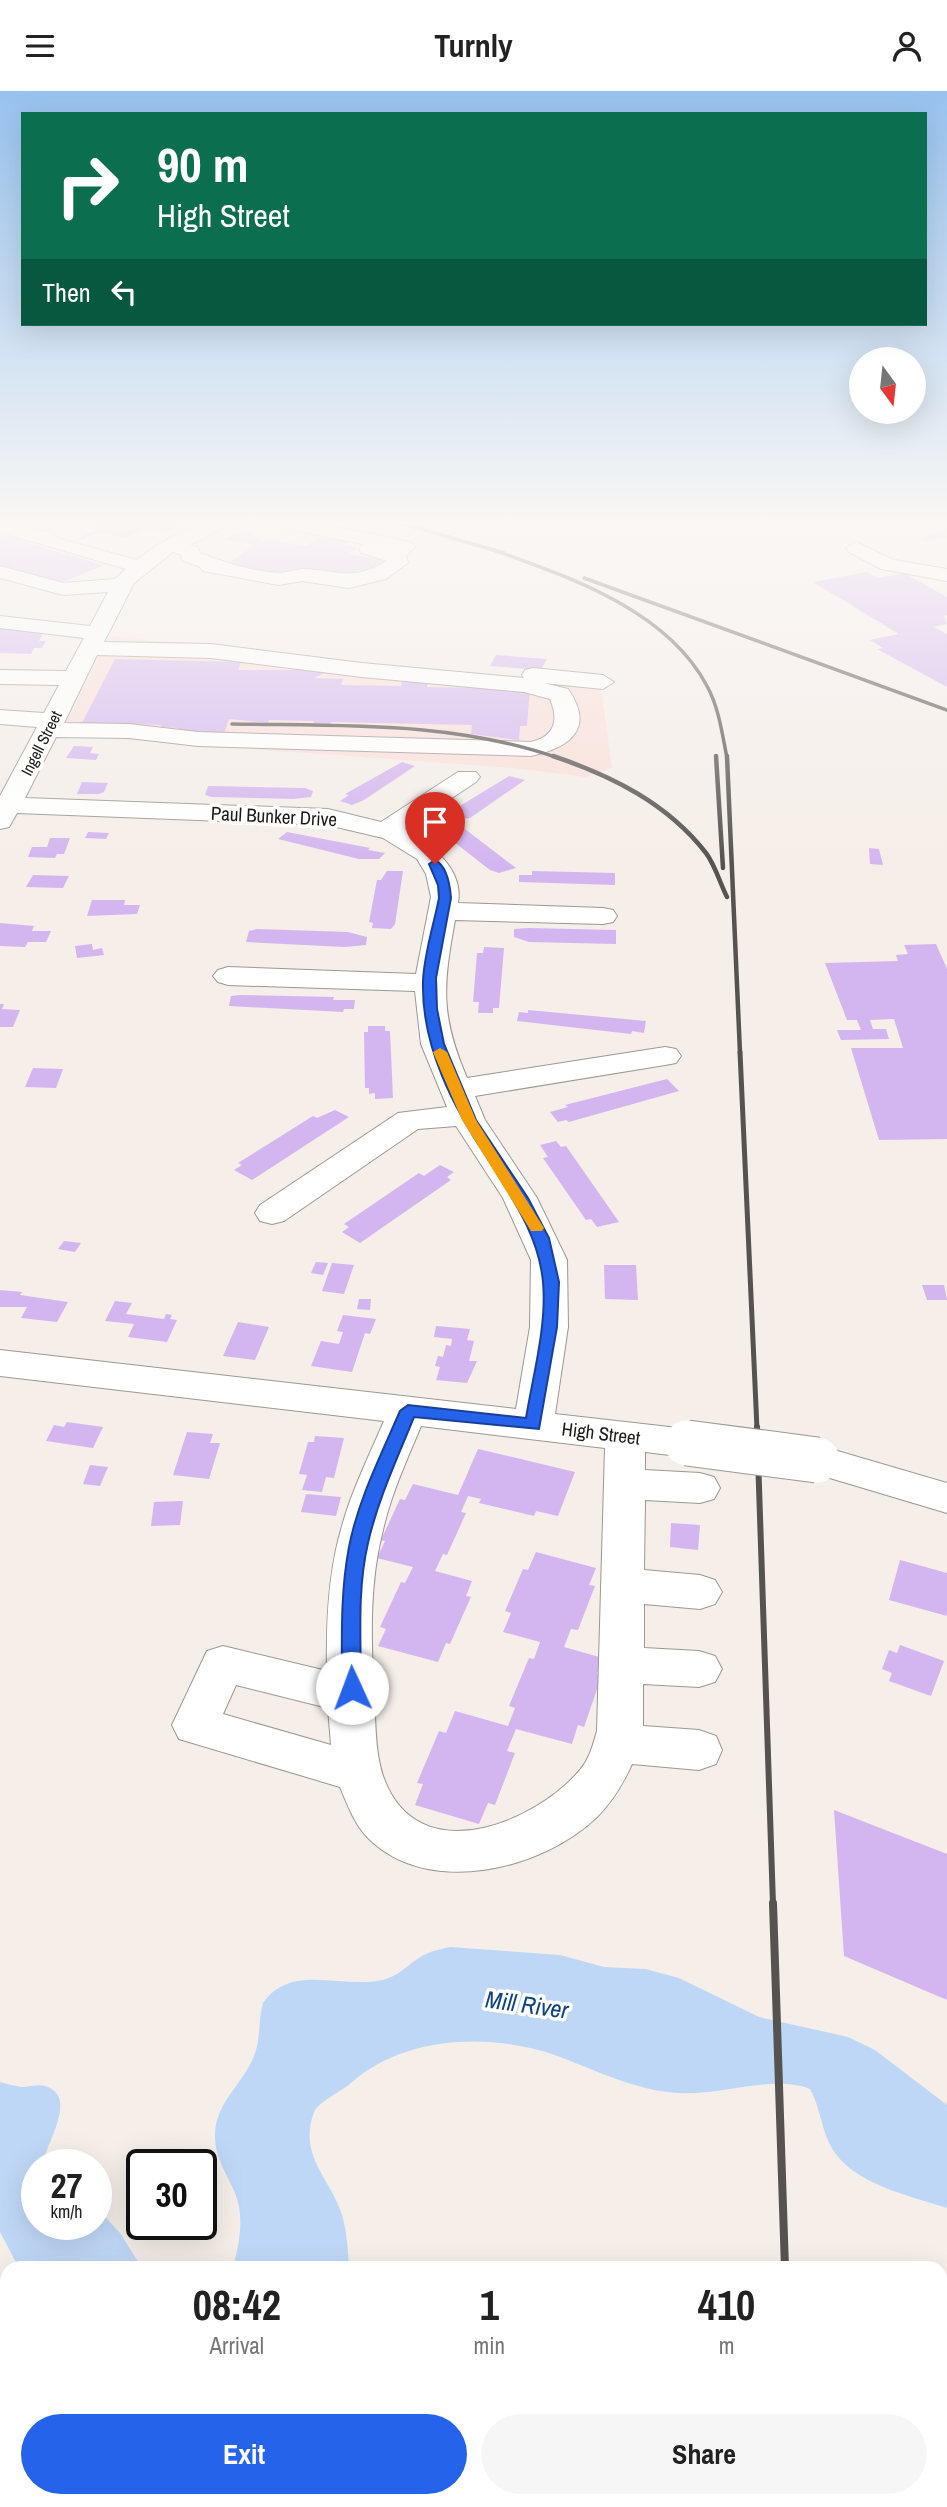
<!DOCTYPE html>
<html lang="en">
<head>
<meta charset="utf-8">
<style>
	body { margin:0; font-family:"Archivo Narrow",sans-serif; background:#f6f6f6; color:#222; height:100vh; display:flex; flex-direction:column; font-size:26px; white-space:nowrap }
	* { box-sizing:border-box; margin:0 }
	p { font-size:23px; color:#767676 }
	.icon { flex:none; width:38px; height:38px; fill:none; stroke:currentColor; stroke-width:2; stroke-linecap:round; stroke-linejoin:round }
	.map { position:relative; flex:1; overflow:hidden }
	.sheet { position:absolute; left:0px; top:2170px; width:948px; height:247px; display:flex; flex-direction:column; background:#fff; border-radius:21px 21px 0 0; box-shadow:0 7px 28px #0002 }
	.sheet>* { flex:none }
	.top-card { position:absolute; left:21px; top:21px; width:906px; height:214px; border-radius:0px; box-shadow:0 7px 28px #0002; background:#0b6e4f; color:#fff; overflow:hidden }
	.needle { width:46px; rotate:165deg }
	.buttons { position:absolute; left:849px; top:256px; display:grid; gap:14px }
	.buttons a { display:grid; place-items:center; width:77px; height:77px; border-radius:50%; background:#fff; box-shadow:0 7px 28px #0002; font-size:35px }
	.speed { position:absolute; left:21px; top:2058px; display:flex; gap:14px; font-size:35px; font-weight:700; text-align:center }
	.speed>* { display:grid; place-content:center; width:91px; height:91px; border-radius:50%; background:#fff; box-shadow:0 7px 28px #0002; line-height:1 }
	.speed small { font-size:18px; font-weight:400 }
	.speed .limit { border:4px solid #111; border-radius:10px; background:#fff; color:#111 }
	.pin { position:absolute; display:grid; place-items:center; width:60px; height:60px; color:#fff; margin:-72px -30px; border-radius:50% 50% 50% 0; rotate:-45deg; box-shadow:0 0 7px #0007 }
	.pin .icon { rotate:45deg }
	.me { position:absolute; width:77px; margin:-38px; rotate:358deg; stroke-linejoin:round; filter:drop-shadow(0 0 5px #0008) }
	.turn { display:flex; align-items:center; gap:24px; height:147px; padding:0 21px; font-size:32px }
	.turn .icon { width:91px; height:91px; stroke-width:2.5 }
	.turn b { display:block; font-size:49px; line-height:60px }
	.then { display:flex; align-items:center; height:66px; padding:0 21px; background:#0003; gap:14px; font-size:26px }
	.eta { display:flex; justify-content:space-evenly; align-items:center; height:119px; text-align:center }
	.eta b { font-size:42px; font-weight:700; line-height:49px }
	.action { display:flex; gap:14px; margin-top:auto; padding:14px 21px }
	.action a { flex:1; height:80px; border-radius:42px; background:#2563eb; color:#fff; font-size:28px; font-weight:700; line-height:80px; text-align:center }
	.action a+a { background:#f6f6f6; color:#222 }
	header { display:flex; justify-content:space-between; align-items:center; height:91px; padding:0 21px; background:#fff; font-size:32px; font-weight:700 }
	.map>svg:first-child { display:block }
	.industrial { fill:#f9dfd9 }
	.water { fill:#bfd7f6 }
	.building { fill:#d3b6ef }
	.lines { fill:none; stroke-linecap:round; stroke-linejoin:round }
	.minor-casing { stroke:#9d9792; stroke-width:2 }
	.minor { fill:#fff; fill-rule:evenodd }
	.rail-far4 { stroke:#56524f; stroke-width:3.5 }
	.rail-far3 { stroke:#56524f; stroke-width:4.5 }
	.rail-far2 { stroke:#56524f; stroke-width:5 }
	.rail-far1 { stroke:#56524f; stroke-width:6 }
	.rail { stroke:#56524f; stroke-width:8 }
	.minor-bridge-casing { stroke:#9d9792; stroke-width:47; stroke-linecap:butt }
	.minor-bridge { stroke:#fff; stroke-width:45 }
	.route { fill:#2563eb; stroke:#184099; stroke-width:2 }
	.slow { fill:#f59e0b }
	.labels { text-anchor:middle; dominant-baseline:central; stroke-width:7; stroke-linejoin:round; paint-order:stroke }
	.far-street-label { font-size:16px; fill:#1d1b19; stroke:#fff }
	.street-label { font-size:19px; fill:#1d1b19; stroke:#fff }
	.near-water-label { font-size:24px; font-style:italic; fill:#114380; stroke:#fff }
</style>
</head>
<body>
<header><svg class="icon" aria-label="menu" viewBox="0 0 24 24"><path d="M4 6h16M4 12h16M4 18h16"/></svg>Turnly<svg class="icon" aria-label="person" viewBox="0 0 24 24"><circle cx="12" cy="8" r="4"/><path d="M4 21q1-7 8-7t8 7"/></svg></header>
<div class="map">
<svg width="947" height="2416" viewBox="0 0 947 2416">
	<rect width="100%" height="100%" fill="#f5eee9"/>
	<path class="industrial" d="M 109,545 L 601,597 L 612,677 L 585,686 L 513,677 L 60,644 Z"/>
	<g class="water">
		<path d="M 450,1856 L 560,1864 L 604,1876 L 645,1878 L 679,1887 L 759,1926 L 848,1946 L 875,1959 L 947,2014 L 947,2117 C 910,2105 854,2093 833,2059 C 821,2040 821,2017 810,1998 C 775,1983 719,2005 679,2002 C 640,2000 603,1983 568,1969 C 500,1941 407,1942 351,1992 C 342,2000 318,2011 314,2021 C 298,2066 330,2086 342,2124 C 347,2141 348,2160 349,2177 L 233,2177 C 239,2153 245,2127 235,2102 C 227,2083 216,2069 215,2047 C 214,2012 242,1995 254,1965 C 261,1947 258,1930 263,1912 C 292,1870 345,1900 386,1888 C 402,1883 413,1868 428,1862 C 435,1859 443,1858 450,1856 Z"/>
		<path d="M 0,1991 C 7,1993 15,1995 22,1996 C 30,1996 38,1993 45,1995 C 78,2005 48,2049 44,2069 L 47,2074 L 37,2074 L 37,2133 L 96,2133 L 96,2116 L 120,2142 L 142,2177 L 19,2177 L 0,2141 Z"/>
	</g>
	<g class="building">
		<path d="M 100,432 L 186,432 L 164,442 L 148,438 L 125,447 L 101,441 L 81,449 L 76,448 L 96,439 L 88,437 Z"/>
		<path d="M 243,440 L 262,450 L 266,448 L 306,455 L 323,444 L 351,449 L 343,454 L 357,457 L 348,463 L 390,470 L 373,482 L 358,479 L 344,489 L 289,479 L 278,486 L 223,476 L 255,454 L 223,448 Z"/>
		<path d="M 942,440 L 947,446 L 928,451 L 921,447 Z"/>
		<path d="M 18,441 L 40,447 L 28,452 L 104,474 L 56,494 L 0,478 L 0,444 L 6,446 Z"/>
		<path d="M 867,481 L 878,487 L 904,482 L 947,506 L 947,524 L 944,525 L 947,533 L 934,536 L 947,543 L 947,596 L 877,558 L 883,557 L 870,549 L 899,543 L 813,491 Z"/>
		<path d="M 0,536 L 46,536 L 39,550 L 46,550 L 42,557 L 34,557 L 31,563 L 0,562 Z"/>
		<path d="M 496,564 L 547,568 L 541,579 L 490,575 Z"/>
		<path d="M 115,568 L 241,571 L 238,579 L 331,579 L 314,587 L 343,588 L 341,594 L 401,595 L 403,583 L 429,584 L 427,596 L 530,598 L 527,635 L 520,635 L 519,649 L 471,643 L 472,634 L 331,631 L 330,634 L 313,633 L 314,630 L 269,629 L 268,632 L 229,628 L 223,645 L 177,642 L 179,637 L 160,636 L 162,634 L 82,632 Z"/>
		<path d="M 74,655 L 93,656 L 90,662 L 99,663 L 96,669 L 66,667 Z"/>
		<path d="M 402,671 L 415,675 L 364,709 L 352,714 L 340,710 L 349,704 L 345,703 Z"/>
		<path d="M 509,685 L 525,689 L 470,727 L 462,728 L 449,724 L 458,718 L 455,718 Z"/>
		<path d="M 82,691 L 108,692 L 104,701 L 99,703 L 77,703 Z"/>
		<path d="M 208,695 L 305,697 L 313,700 L 311,706 L 293,708 L 212,706 L 205,704 Z"/>
		<path d="M 452,732 L 461,735 L 516,777 L 499,782 L 490,779 L 445,744 L 449,743 L 439,736 Z"/>
		<path d="M 88,741 L 109,742 L 106,748 L 85,747 Z"/>
		<path d="M 287,741 L 370,757 L 368,759 L 385,762 L 379,768 L 359,768 L 278,748 Z"/>
		<path d="M 50,747 L 70,747 L 64,763 L 57,763 L 55,767 L 28,766 L 32,756 L 47,756 Z"/>
		<path d="M 869,757 L 879,758 L 883,774 L 870,773 Z"/>
		<path d="M 387,780 L 403,780 L 395,833 L 391,838 L 372,837 L 373,832 L 369,831 L 377,789 L 381,789 Z"/>
		<path d="M 532,780 L 615,782 L 615,794 L 519,791 L 519,784 L 532,784 Z"/>
		<path d="M 33,784 L 69,785 L 63,797 L 26,796 Z"/>
		<path d="M 92,809 L 125,809 L 124,814 L 140,814 L 137,823 L 87,825 Z"/>
		<path d="M 0,832 L 34,835 L 32,840 L 51,840 L 46,851 L 28,851 L 25,856 L 0,855 Z"/>
		<path d="M 528,837 L 616,839 L 616,853 L 529,851 L 514,846 L 514,838 Z"/>
		<path d="M 257,838 L 348,841 L 367,846 L 366,854 L 345,856 L 246,851 L 249,840 Z"/>
		<path d="M 92,853 L 93,859 L 102,857 L 104,864 L 77,867 L 75,855 Z"/>
		<path d="M 936,853 L 947,878 L 947,1048 L 879,1049 L 851,957 L 903,957 L 894,928 L 870,929 L 873,938 L 886,938 L 889,948 L 841,949 L 837,939 L 861,939 L 857,929 L 847,929 L 825,872 L 898,870 L 896,864 L 908,863 L 904,854 Z"/>
		<path d="M 484,856 L 504,857 L 499,917 L 493,917 L 493,922 L 478,922 L 479,911 L 473,911 L 477,862 L 483,862 Z"/>
		<path d="M 240,904 L 334,906 L 333,909 L 355,909 L 354,918 L 344,918 L 343,921 L 229,915 L 231,905 Z"/>
		<path d="M 0,913 L 4,913 L 2,918 L 20,919 L 13,936 L 0,936 Z"/>
		<path d="M 528,919 L 646,930 L 644,942 L 632,940 L 631,943 L 517,930 L 519,921 L 528,922 Z"/>
		<path d="M 368,935 L 385,935 L 385,940 L 390,940 L 393,1007 L 375,1008 L 375,1002 L 369,1003 L 369,997 L 365,997 L 364,941 L 368,941 Z"/>
		<path d="M 33,977 L 63,978 L 56,997 L 25,996 Z"/>
		<path d="M 667,988 L 679,1000 L 569,1031 L 566,1029 L 558,1031 L 550,1021 L 568,1016 L 565,1014 Z"/>
		<path d="M 335,1019 L 349,1026 L 252,1089 L 234,1079 L 242,1074 L 238,1072 L 313,1025 L 317,1027 Z"/>
		<path d="M 556,1050 L 561,1056 L 566,1055 L 619,1131 L 597,1136 L 591,1128 L 586,1129 L 543,1067 L 548,1066 L 540,1054 Z"/>
		<path d="M 440,1074 L 454,1081 L 447,1086 L 451,1089 L 360,1152 L 342,1141 L 349,1136 L 344,1133 L 419,1082 L 424,1085 Z"/>
		<path d="M 64,1150 L 81,1152 L 75,1161 L 58,1158 Z"/>
		<path d="M 316,1171 L 328,1172 L 323,1184 L 311,1182 Z"/>
		<path d="M 332,1172 L 354,1174 L 344,1203 L 322,1200 Z"/>
		<path d="M 604,1174 L 636,1174 L 638,1209 L 605,1208 Z"/>
		<path d="M 922,1194 L 944,1194 L 947,1209 L 927,1209 Z"/>
		<path d="M 0,1199 L 22,1201 L 20,1204 L 68,1211 L 57,1231 L 21,1227 L 27,1216 L 0,1216 Z"/>
		<path d="M 359,1208 L 371,1208 L 370,1219 L 357,1218 Z"/>
		<path d="M 115,1210 L 132,1212 L 126,1223 L 164,1228 L 166,1223 L 172,1224 L 170,1228 L 177,1229 L 167,1251 L 128,1246 L 134,1233 L 105,1230 Z"/>
		<path d="M 343,1224 L 376,1228 L 370,1243 L 365,1242 L 352,1281 L 311,1275 L 321,1250 L 339,1253 L 343,1241 L 337,1240 Z"/>
		<path d="M 238,1231 L 269,1236 L 255,1269 L 223,1265 Z"/>
		<path d="M 436,1235 L 470,1238 L 467,1249 L 474,1250 L 469,1270 L 477,1270 L 467,1292 L 436,1289 L 440,1276 L 435,1275 L 438,1265 L 443,1266 L 446,1254 L 451,1255 L 452,1248 L 434,1246 Z"/>
		<path d="M 67,1331 L 103,1336 L 93,1357 L 46,1350 L 54,1334 L 64,1336 Z"/>
		<path d="M 187,1341 L 213,1343 L 210,1352 L 220,1352 L 209,1388 L 173,1384 Z"/>
		<path d="M 315,1345 L 344,1347 L 334,1387 L 326,1386 L 322,1401 L 302,1399 L 307,1384 L 299,1383 L 308,1351 L 314,1351 Z"/>
		<path d="M 478,1358 L 575,1381 L 558,1425 L 536,1420 L 534,1425 L 479,1412 L 481,1408 L 468,1405 L 461,1421 L 466,1422 L 447,1464 L 443,1463 L 435,1480 L 472,1490 L 466,1505 L 471,1506 L 450,1553 L 446,1552 L 438,1571 L 378,1555 L 386,1538 L 380,1536 L 401,1491 L 405,1492 L 413,1476 L 377,1467 L 385,1450 L 381,1449 L 400,1408 L 405,1409 L 413,1393 L 458,1404 Z"/>
		<path d="M 90,1374 L 108,1376 L 100,1395 L 83,1393 Z"/>
		<path d="M 306,1403 L 341,1406 L 336,1425 L 301,1421 Z"/>
		<path d="M 183,1410 L 180,1434 L 151,1435 L 154,1411 Z"/>
		<path d="M 671,1432 L 700,1434 L 698,1459 L 670,1456 Z"/>
		<path d="M 536,1461 L 596,1477 L 589,1494 L 595,1495 L 578,1539 L 571,1538 L 564,1556 L 603,1567 L 597,1583 L 602,1584 L 584,1636 L 578,1634 L 572,1653 L 516,1638 L 507,1660 L 515,1662 L 495,1714 L 488,1712 L 479,1733 L 415,1714 L 423,1693 L 417,1692 L 439,1640 L 446,1642 L 455,1620 L 508,1635 L 515,1617 L 509,1615 L 529,1567 L 534,1568 L 540,1551 L 503,1541 L 511,1522 L 505,1520 L 523,1478 L 528,1479 Z"/>
		<path d="M 900,1469 L 947,1482 L 947,1525 L 889,1509 Z"/>
		<path d="M 900,1554 L 944,1570 L 931,1605 L 889,1590 L 892,1582 L 882,1578 L 889,1559 L 897,1562 Z"/>
		<path d="M 834,1719 L 947,1763 L 947,1909 L 844,1865 Z"/>
		<path d="M 349,2410 L 441,2410 L 441,2412 L 456,2414 L 328,2416 L 328,2411 L 349,2412 Z"/>
	</g>
	<g class="lines">
		<g class="minor-casing">
			<g id="minor">
				<path d="M 0,432 L 53,442 L 57,447 L 137,469 C 165,446 197,432 232,432 L 190,454 L 198,456 L 200,462 C 224,471 250,480 278,482 C 287,482 295,478 304,478 C 339,480 354,490 387,470 L 362,462 L 359,458 L 363,453 L 287,438 L 278,432 C 324,432 368,441 412,452 L 415,456 L 406,465 L 408,472 L 386,488 L 349,497 L 302,490 L 279,494 L 203,480 L 200,476 L 182,469 L 180,463 L 173,461 L 134,492 L 104,551 L 211,553 L 362,572 L 524,587 L 522,584 L 525,579 L 533,577 L 603,584 L 614,591 L 603,598 L 543,592 L 568,598 C 596,638 569,657 531,665 L 198,655 L 129,647 L 56,646 L 25,707 L 328,718 L 381,731 L 458,681 L 476,681 L 480,686 L 476,691 L 405,738 C 431,754 464,777 458,812 L 603,817 L 613,819 L 617,825 L 613,831 L 603,833 L 455,829 C 443,895 440,924 467,987 L 665,956 L 676,958 L 681,965 L 676,972 L 665,974 L 475,1005 L 485,1029 L 537,1107 L 567,1169 L 568,1236 L 555,1323 L 687,1338 L 701,1342 L 707,1352 L 701,1362 L 687,1366 L 645,1361 L 645,1379 L 700,1382 L 714,1386 L 720,1397 L 714,1408 L 700,1412 L 645,1409 L 644,1479 L 700,1484 L 715,1489 L 722,1501 L 715,1513 L 700,1518 L 644,1513 L 644,1557 L 699,1560 L 715,1565 L 722,1578 L 715,1591 L 699,1596 L 643,1593 L 643,1635 L 699,1639 L 716,1645 L 722,1659 L 716,1673 L 699,1679 L 632,1673 C 623,1693 613,1710 597,1726 C 542,1779 428,1807 368,1747 C 355,1734 347,1713 340,1696 L 179,1648 L 172,1634 L 207,1560 L 223,1555 L 327,1580 C 326,1532 328,1481 342,1435 C 352,1399 369,1365 384,1330 L 0,1285 L 0,1259 L 516,1318 L 530,1236 L 531,1169 L 503,1107 L 456,1035 L 418,1038 L 284,1130 L 272,1133 L 260,1130 L 255,1122 L 260,1114 L 398,1022 L 447,1016 L 421,953 L 415,900 L 228,894 L 218,891 L 213,885 L 218,879 L 228,876 L 416,883 L 431,806 L 426,783 L 417,768 L 383,747 L 328,734 L 17,722 L 9,736 L 0,738 L 0,705 L 37,636 L 0,633 L 0,619 L 44,622 L 59,594 L 0,593 L 0,579 L 66,580 L 84,547 L 0,537 L 0,525 L 90,535 L 108,501 L 63,504 L 0,487 L 0,475 L 63,492 L 115,488 L 126,478 L 0,441 ZM 97,564 L 211,567 L 362,586 L 524,601 L 550,608 C 559,629 555,645 531,651 L 198,641 L 129,633 L 64,632 ZM 421,1335 L 605,1357 L 597,1640 C 593,1653 590,1667 580,1679 C 537,1730 427,1777 388,1697 C 374,1669 376,1632 374,1603 C 371,1549 369,1493 383,1439 C 391,1403 407,1369 421,1335 ZM 236,1594 L 328,1617 L 331,1654 L 223,1623 Z"/>
				<path d="M 856,451 L 894,469 L 947,478 L 947,490 L 881,478 L 849,461 L 846,457 Z"/>
				<path d="M 817,1354 L 947,1392 L 947,1422 L 803,1379 L 797,1369 L 803,1359 Z"/>
				<rect x="482" y="2410" width="64" height="6"/>
			</g>
		</g>
		<use href="#minor" class="minor"/>
		<g class="rail-far4">
			<path d="M 400,432 L 504,462"/>
			<path d="M 494,459 C 569,486 667,519 707,595 C 719,617 722,642 727,667"/>
			<path d="M 584,487 L 947,619"/>
			<path d="M 232,633 C 342,635 453,630 558,667"/>
		</g>
		<g class="rail-far3">
			<path d="M 553,665 C 612,685 667,712 706,762 C 715,774 720,792 727,806"/>
			<path d="M 716,665 L 723,777"/>
			<path d="M 727,665 L 740,962"/>
		</g>
		<path class="rail-far2" d="M 740,961 L 757,1338"/>
		<path class="rail-far1" d="M 757,1336 L 773,1813"/>
		<g class="rail">
			<path d="M 773,1812 L 785,2177"/>
			<path d="M 795,2410 L 795,2416"/>
		</g>
		<g class="minor-bridge-casing">
			<path id="minor-bridge" d="M 687,1352 L 817,1369"/>
		</g>
		<use href="#minor-bridge" class="minor-bridge"/>
	</g>
	<linearGradient id="sky" x2="0" y2="1"><stop stop-color="#97c2ee"/><stop offset="0.56" stop-color="#faf7f5"/><stop offset="1" stop-color="#faf7f5" stop-opacity="0"/></linearGradient>
	<rect width="947" height="771" fill="url(#sky)"/>
	<path class="route" d="M 435,769 C 447,775 450,794 451,807 L 436,887 L 437,918 L 444,953 L 476,1029 L 528,1107 L 549,1147 L 559,1191 L 557,1236 L 539,1338 L 414,1326 C 397,1368 378,1408 368,1452 C 357,1499 361,1549 361,1597 L 359,1603 L 345,1603 L 342,1597 C 342,1550 340,1503 349,1456 C 358,1409 381,1364 400,1320 L 408,1314 L 526,1327 C 533,1284 547,1235 543,1191 C 539,1146 513,1108 490,1071 C 454,1018 421,956 423,890 C 424,863 434,833 439,807 L 438,794 L 429,773 Z"/>
	<path class="slow" d="M 440,957 L 447,961 L 476,1029 L 544,1137 L 542,1140 L 531,1140 L 462,1029 L 433,961 Z"/>
	<g class="labels">
		<g class="far-street-label">
			<text transform="translate(41 652) rotate(-63)">Ingell Street</text>
		</g>
		<g class="street-label">
			<text transform="translate(274 725) rotate(3)">Paul Bunker Drive</text>
			<text transform="translate(601 1342) rotate(7)">High Street</text>
		</g>
		<g class="near-water-label">
			<text transform="translate(527 1913) rotate(8)">Mill River</text>
		</g>
	</g>
</svg>
<div class="buttons">
<a><svg class="needle" viewBox="-14 -14 28 28"><path d="M0-13l5 13h-10z" fill="#e53935"/><path d="M0 13l5-13h-10z" fill="#767676"/></svg></a>
</div>
<div class="speed"><div>27<small>km/h</small></div><div class="limit">30</div></div>
<div class="pin" style="left:435px;top:773px;background:#d93025"><svg class="icon" aria-label="arrive" viewBox="0 0 24 24"><path d="M6 21V4h12l-3 4 3 4H6"/></svg></div>
<svg class="me" style="left:352px;top:1597px" viewBox="-20 -20 40 40"><circle r="19" fill="#fff"/><path d="M0-13L10 11 0 6-10 11z" fill="#2563eb"/></svg>
<div class="top-card">
<div class="turn"><svg class="icon" aria-label="right" viewBox="0 0 24 24"><path d="M7 20v-9h11M14 6l5 5-5 5"/></svg><div><b>90 m</b>High Street</div></div>
<div class="then">Then<svg class="icon" aria-label="left" viewBox="0 0 24 24"><path d="M17 20v-9H6M10 6l-5 5 5 5"/></svg></div>
</div>
<section class="sheet">
<div class="eta">
<div><b>08:42</b><p>Arrival</p></div>
<div><b>1</b><p>min</p></div>
<div><b>410</b><p>m</p></div>
</div>
<div class="action"><a>Exit</a><a>Share</a></div>
</section>
</div>
</body>
</html>
